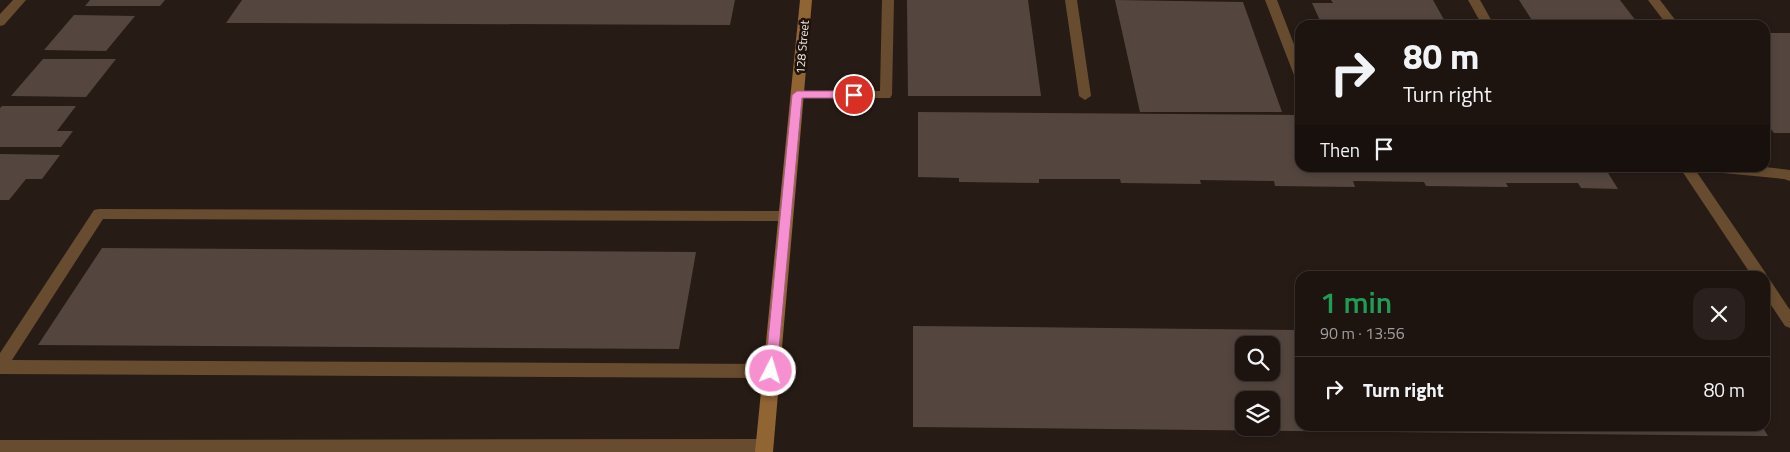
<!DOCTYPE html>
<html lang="en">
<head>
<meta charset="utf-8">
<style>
	body { margin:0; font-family:"Titillium Web",sans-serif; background:#2a211e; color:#f1f3f6; height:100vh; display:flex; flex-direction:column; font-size:19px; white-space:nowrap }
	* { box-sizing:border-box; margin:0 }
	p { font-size:16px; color:#a09e9f }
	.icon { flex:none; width:28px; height:28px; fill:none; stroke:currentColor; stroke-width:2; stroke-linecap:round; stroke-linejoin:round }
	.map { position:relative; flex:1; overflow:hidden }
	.sheet { position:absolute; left:1295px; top:271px; width:475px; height:160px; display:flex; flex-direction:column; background:#1d1410; border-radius:15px; box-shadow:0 2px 8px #0003,0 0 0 1px #3b3330 }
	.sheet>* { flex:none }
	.guide { position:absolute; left:1295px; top:20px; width:475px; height:152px; border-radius:15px; box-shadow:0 2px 8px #0003,0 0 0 1px #3b3330; background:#1d1410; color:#f1f3f6; overflow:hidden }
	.buttons { position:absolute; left:1235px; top:336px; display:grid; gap:10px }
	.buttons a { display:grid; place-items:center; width:45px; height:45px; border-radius:10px; background:#1d1410; box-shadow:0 2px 8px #0003,0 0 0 1px #3b3330; font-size:25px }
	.pin { position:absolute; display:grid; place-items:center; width:42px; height:42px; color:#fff; margin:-21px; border:2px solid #fff; border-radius:50%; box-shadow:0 1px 5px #0007 }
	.me { position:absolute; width:55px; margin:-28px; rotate:5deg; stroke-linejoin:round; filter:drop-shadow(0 0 4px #0008) }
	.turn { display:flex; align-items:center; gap:18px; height:105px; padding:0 25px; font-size:22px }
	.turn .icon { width:65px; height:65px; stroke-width:2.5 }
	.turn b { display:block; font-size:35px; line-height:42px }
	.then { display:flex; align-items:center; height:48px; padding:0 25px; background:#0003; gap:10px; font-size:19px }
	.round { display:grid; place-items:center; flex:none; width:52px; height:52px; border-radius:15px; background:#2a211e }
	.overview { display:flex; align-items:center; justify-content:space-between; height:85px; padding:0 25px }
	h1 { font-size:30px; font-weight:600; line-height:38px; color:#1e9e55 }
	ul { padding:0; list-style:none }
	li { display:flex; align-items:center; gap:15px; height:65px; padding:0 25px; border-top:1px solid #3b3330 }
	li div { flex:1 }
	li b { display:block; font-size:19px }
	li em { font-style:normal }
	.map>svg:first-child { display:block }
	.building { fill:#54463f; fill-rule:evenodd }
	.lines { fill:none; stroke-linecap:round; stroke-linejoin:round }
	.service { fill:#684c2f; fill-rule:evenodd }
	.minor { fill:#684c2f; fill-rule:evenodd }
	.secondary { fill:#916434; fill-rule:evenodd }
	.route { fill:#f690d0; stroke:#a05e87 }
	.labels { text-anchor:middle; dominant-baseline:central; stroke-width:5; stroke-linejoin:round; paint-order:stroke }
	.street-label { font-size:12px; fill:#f4ece7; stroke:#1e120c }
</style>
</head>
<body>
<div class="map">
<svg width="1790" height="452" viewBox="0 0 1790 452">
	<rect width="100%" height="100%" fill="#271b15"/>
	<g class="building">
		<path d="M 90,0 L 165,0 L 160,6 L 85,6 Z"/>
		<path d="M 242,0 L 735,0 L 730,25 L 226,23 Z"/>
		<path d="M 907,0 L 1028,0 L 1041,96 L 908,96 Z"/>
		<path d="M 1115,0 L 1243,2 L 1282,112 L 1140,112 Z"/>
		<path d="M 1331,0 L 1433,0 L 1447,25 L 1322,25 L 1312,3 L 1333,3 Z"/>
		<path d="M 1519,0 L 1620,0 L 1639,25 L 1535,25 Z"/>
		<path d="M 74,15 L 135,16 L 106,51 L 44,50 Z"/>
		<path d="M 1765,33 L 1790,33 L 1790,133 L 1774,133 L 1765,122 Z"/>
		<path d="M 43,59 L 116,59 L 86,97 L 11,96 Z"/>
		<path d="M 2,106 L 76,106 L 57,131 L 73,131 L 61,147 L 0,147 L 0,108 Z"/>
		<path d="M 918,112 L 1300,115 L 1300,168 L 1605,168 L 1618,189 L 1581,188 L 1578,183 L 1506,183 L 1508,187 L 1426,186 L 1424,182 L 1353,181 L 1355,187 L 1275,186 L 1274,181 L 1200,180 L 1201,184 L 1121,183 L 1120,179 L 1039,179 L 1039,183 L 959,182 L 959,178 L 918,177 Z"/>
		<path d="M 0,154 L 60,155 L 42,179 L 26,179 L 9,200 L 0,200 Z"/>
		<path d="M 102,248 L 696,252 L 679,349 L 38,345 Z"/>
		<path d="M 913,326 L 1300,330 L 1300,426 L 1762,426 L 1768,436 L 913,427 ZM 1244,345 L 1271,345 L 1271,372 L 1244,372 ZM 1244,400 L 1271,400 L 1271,428 L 1244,428 Z"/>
	</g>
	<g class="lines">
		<g class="service">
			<path d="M 882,0 L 894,0 L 892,95 L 890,98 L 793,98 L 791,95 L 793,92 L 797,91 L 880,91 Z"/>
			<path d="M 1065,0 L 1077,0 L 1091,96 L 1085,100 L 1079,96 Z"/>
			<path d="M 1265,0 L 1277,0 L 1300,60 L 1300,79 L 1294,75 Z"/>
			<path d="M 1468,0 L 1480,0 L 1494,25 L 1482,25 Z"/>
			<path d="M 1648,0 L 1660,0 L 1679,25 L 1667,25 Z"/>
			<path d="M 1765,167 L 1790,170 L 1790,181 L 1784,179 L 1723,173 L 1718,171 L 1716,168 Z"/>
			<path d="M 1680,168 L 1694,168 L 1765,272 L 1767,276 L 1766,278 L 1770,280 L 1790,310 L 1790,328 L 1785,326 L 1765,296 L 1765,276 L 1752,276 Z"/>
			<path d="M 99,209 L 785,211 L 790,212 L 792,216 L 790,220 L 785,221 L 103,219 L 12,360 L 771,364 L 776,366 L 779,371 L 776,376 L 771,378 L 0,374 L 0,353 L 94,210 Z"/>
			<path d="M 764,439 L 770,441 L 772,446 L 768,452 L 0,452 L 0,440 Z"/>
		</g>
		<path class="minor" d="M 13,0 L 26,0 L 4,25 L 0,26 L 0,14 Z"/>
		<path class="secondary" d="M 800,0 L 812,0 L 773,452 L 755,452 Z"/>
	</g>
	<path class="route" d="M 797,91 L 854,91 L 859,95 L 854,98 L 802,98 L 777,371 L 776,375 L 771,377 L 766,375 L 765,371 L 792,95 Z"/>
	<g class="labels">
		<g class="street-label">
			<text transform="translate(802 47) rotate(-85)">128 Street</text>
		</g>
	</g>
</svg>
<div class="buttons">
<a><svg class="icon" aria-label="search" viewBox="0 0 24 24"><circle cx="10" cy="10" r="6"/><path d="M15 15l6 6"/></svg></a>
<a><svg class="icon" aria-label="layers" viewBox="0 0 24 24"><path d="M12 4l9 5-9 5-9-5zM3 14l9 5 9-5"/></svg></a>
</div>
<div class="pin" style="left:854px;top:95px;background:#d93025"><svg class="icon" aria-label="arrive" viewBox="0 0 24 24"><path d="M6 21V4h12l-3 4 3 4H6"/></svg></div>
<svg class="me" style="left:771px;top:371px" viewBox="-20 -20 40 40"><circle r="17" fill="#f690d0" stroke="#fff" stroke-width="3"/><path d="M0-11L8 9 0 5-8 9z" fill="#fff"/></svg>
<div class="guide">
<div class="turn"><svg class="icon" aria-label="right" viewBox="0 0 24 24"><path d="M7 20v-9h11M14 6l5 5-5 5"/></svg><div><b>80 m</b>Turn right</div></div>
<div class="then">Then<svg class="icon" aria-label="arrive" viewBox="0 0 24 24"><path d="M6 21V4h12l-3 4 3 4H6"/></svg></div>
</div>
<section class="sheet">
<div class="overview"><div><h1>1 min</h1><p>90 m · 13:56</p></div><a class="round"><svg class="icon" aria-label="close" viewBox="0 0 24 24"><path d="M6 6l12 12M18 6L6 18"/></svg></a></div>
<ul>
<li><svg class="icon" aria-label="right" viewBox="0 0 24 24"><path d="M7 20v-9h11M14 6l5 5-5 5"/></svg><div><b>Turn right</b></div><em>80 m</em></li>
</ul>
</section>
</div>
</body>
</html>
